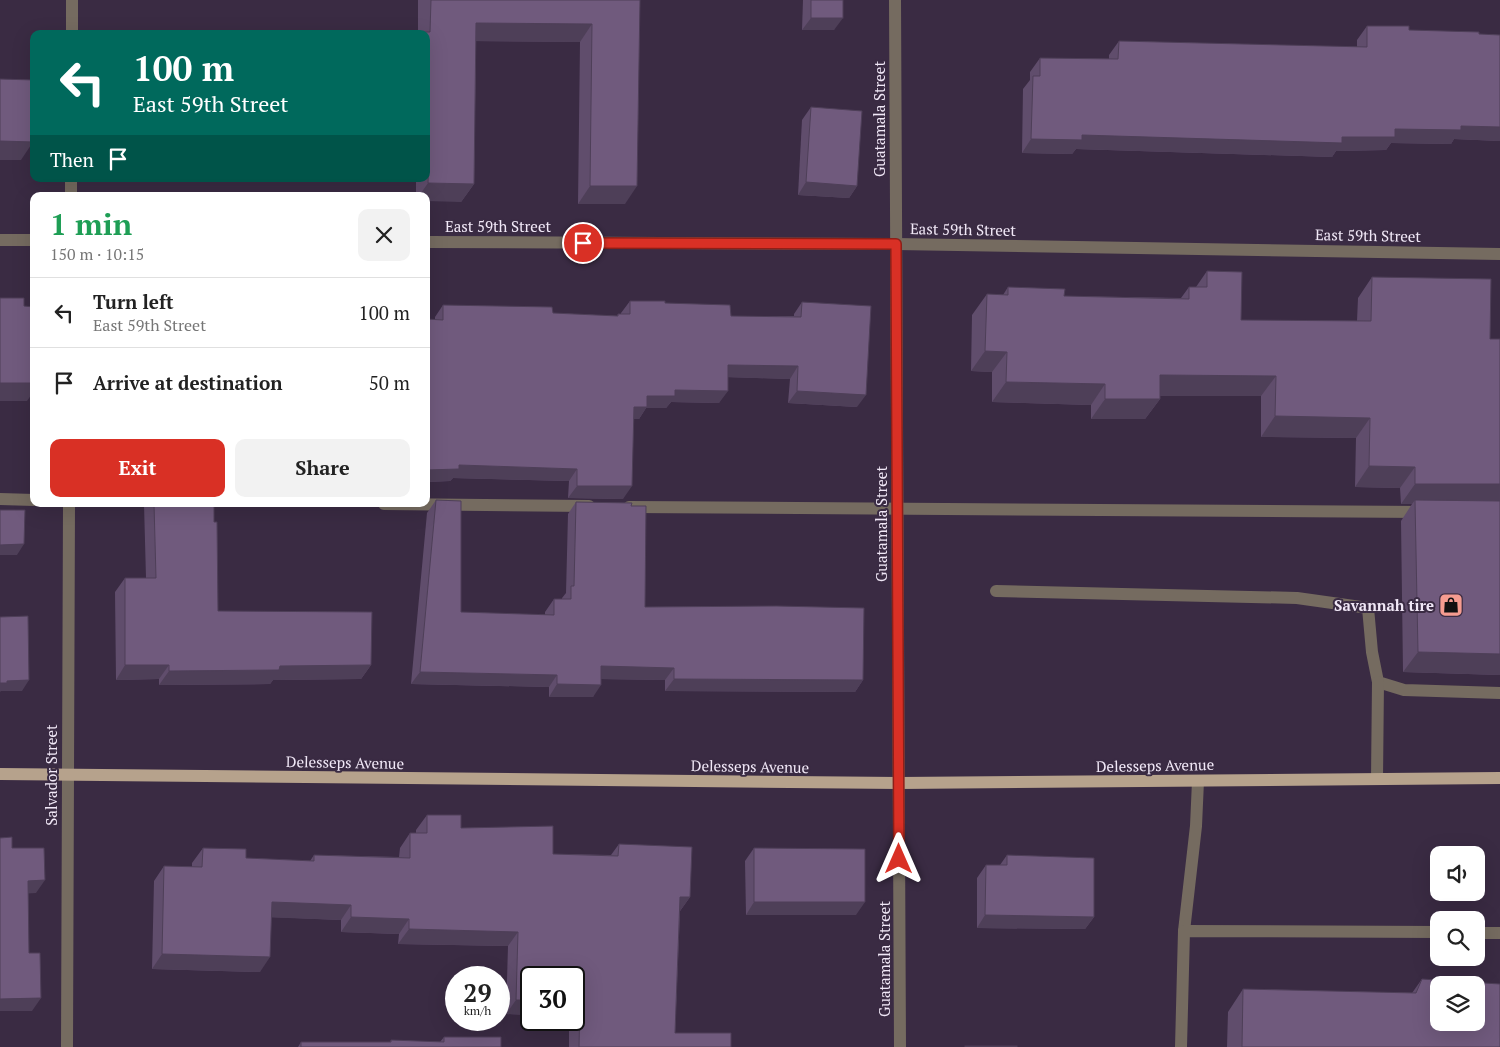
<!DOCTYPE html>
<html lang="en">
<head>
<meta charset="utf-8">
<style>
	body { margin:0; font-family:"PT Serif",serif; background:#f2f2f2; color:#222; height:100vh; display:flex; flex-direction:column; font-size:19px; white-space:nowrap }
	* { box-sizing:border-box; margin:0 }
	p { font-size:16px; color:#767676 }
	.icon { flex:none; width:28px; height:28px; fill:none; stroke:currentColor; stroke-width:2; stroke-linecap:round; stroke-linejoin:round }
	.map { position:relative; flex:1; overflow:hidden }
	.sheet { position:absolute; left:30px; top:192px; width:400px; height:315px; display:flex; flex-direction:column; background:#fff; border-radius:10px; box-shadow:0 5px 20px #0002 }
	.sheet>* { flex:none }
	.top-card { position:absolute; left:30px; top:30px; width:400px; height:152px; border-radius:10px; box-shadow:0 5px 20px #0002; background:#00695c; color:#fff; overflow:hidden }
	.controls { position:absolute; left:1430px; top:846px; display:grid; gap:10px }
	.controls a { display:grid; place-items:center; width:55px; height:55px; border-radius:10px; background:#fff; box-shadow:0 5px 20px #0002; font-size:25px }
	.speed { position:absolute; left:445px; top:966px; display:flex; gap:10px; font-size:25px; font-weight:700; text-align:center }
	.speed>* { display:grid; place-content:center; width:65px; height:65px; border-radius:50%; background:#fff; box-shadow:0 5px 20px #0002; line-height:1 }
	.speed small { font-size:12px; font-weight:400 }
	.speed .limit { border:2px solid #111; border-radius:8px; background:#fff; color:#111 }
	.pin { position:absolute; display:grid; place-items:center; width:42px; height:42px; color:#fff; margin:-21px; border:2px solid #fff; border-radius:50%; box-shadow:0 1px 5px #0007 }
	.me { position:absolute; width:55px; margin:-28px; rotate:0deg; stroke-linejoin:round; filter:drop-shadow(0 0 4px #0008) }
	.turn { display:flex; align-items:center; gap:18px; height:105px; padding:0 20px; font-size:22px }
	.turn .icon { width:65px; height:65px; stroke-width:2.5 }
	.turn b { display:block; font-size:35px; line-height:42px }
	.then { display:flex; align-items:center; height:48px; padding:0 20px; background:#0003; gap:10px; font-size:19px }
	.round { display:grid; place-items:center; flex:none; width:52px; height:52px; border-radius:10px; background:#f2f2f2 }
	.overview { display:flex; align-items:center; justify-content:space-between; height:85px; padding:0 20px }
	h1 { font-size:30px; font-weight:700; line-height:38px; color:#1e9e55 }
	.cta { display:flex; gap:10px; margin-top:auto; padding:10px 20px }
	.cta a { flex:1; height:58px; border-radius:10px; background:#d93025; color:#fff; font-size:20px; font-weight:700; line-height:58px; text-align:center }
	.cta a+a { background:#f2f2f2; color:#222 }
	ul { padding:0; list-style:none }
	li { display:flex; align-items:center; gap:15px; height:70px; padding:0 20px; border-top:1px solid #e0e0e0 }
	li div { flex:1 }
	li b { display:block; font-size:19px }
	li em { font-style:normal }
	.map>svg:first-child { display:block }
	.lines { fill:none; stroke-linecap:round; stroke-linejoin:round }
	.minor { stroke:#756b60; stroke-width:12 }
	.major { stroke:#b6a28c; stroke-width:12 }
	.wall { fill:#604d6c }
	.shaded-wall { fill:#4e3f58 }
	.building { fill:#705a7d; stroke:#4e3f58; fill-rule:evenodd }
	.route-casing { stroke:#8d1f18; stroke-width:12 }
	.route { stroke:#d93025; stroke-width:9 }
	.labels { text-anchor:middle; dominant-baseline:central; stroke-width:4; stroke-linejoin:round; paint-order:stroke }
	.street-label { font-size:15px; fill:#f1e8f7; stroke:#3a2b43 }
	.poi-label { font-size:15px; font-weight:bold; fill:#f1e8f7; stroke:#3a2b43; text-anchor:end }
</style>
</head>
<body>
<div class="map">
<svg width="1500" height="1047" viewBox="0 0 1500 1047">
	<rect width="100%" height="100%" fill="#3a2b43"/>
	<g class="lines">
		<g class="minor">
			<path d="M 895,0 L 900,1047"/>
			<path d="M 72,34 L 72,0"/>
			<path d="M 71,196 L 71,179"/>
			<path d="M 0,240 L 34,240"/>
			<path d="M 426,242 L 896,244 L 1500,254"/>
			<path d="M 0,499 L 34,500"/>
			<path d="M 384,504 L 589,506"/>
			<path d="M 629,507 L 1424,512"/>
			<path d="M 996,591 L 1297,598 L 1368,608 L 1372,652 L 1378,682 L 1404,690 L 1500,693"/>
			<path d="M 1377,779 L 1378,682"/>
			<path d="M 1184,931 L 1196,826 L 1198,781"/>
			<path d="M 1476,933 L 1500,933"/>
			<path d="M 67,1047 L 69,504"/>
			<path d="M 1181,1047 L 1184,931 L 1439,932"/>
		</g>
		<path class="major" d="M 0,774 L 899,783 L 1500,778"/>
	</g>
	<g class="wall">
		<path d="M 418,0 L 640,0 L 625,204 L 578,204 L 580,42 L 476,41 L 474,184 L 461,202 L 426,196 L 416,196 L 416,179 L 426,179 L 426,34 L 323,34 L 324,32 L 418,32 Z"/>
		<path d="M 803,0 L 843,0 L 834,30 L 802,30 Z"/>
		<path d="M 1367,26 L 1409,30 L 1500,35 L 1500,141 L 1454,139 L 1451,144 L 1391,143 L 1386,150 L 1336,151 L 1332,157 L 1076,149 L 1072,154 L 1022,153 L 1023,89 L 1030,80 L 1030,72 L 1040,58 L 1109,59 L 1109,55 L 1119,41 L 1357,47 L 1357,40 Z"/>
		<path d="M 811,107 L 857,186 L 849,198 L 798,195 L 802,120 Z"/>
		<path d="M 1207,271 L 1241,320 L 1357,321 L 1358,298 L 1372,277 L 1490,339 L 1500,675 L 1403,672 L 1401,521 L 1412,504 L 1401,504 L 1400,488 L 1355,487 L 1356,438 L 1261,437 L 1261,396 L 1160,396 L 1160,399 L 1145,419 L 1091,419 L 1091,405 L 992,402 L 992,372 L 971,371 L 972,315 L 987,294 L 1003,295 L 1008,287 L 1064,296 L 1181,298 L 1189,287 L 1196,287 Z"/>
		<path d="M 630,301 L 665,303 L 731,316 L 794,316 L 794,314 L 802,302 L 857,407 L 788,403 L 790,379 L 728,377 L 719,403 L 671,402 L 666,408 L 646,408 L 639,419 L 634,419 L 623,499 L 568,498 L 569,481 L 453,478 L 450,481 L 426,482 L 426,319 L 435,319 L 435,317 L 443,305 L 553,313 L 617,316 L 618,314 L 621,314 L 621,313 Z"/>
		<path d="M 436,500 L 461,612 L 545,615 L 545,612 L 554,599 L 562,599 L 562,598 L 566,593 L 568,514 L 576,502 L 631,506 L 645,607 L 863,680 L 855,692 L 665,691 L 665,680 L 601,679 L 593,697 L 549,697 L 549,687 L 411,684 L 427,513 Z"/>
		<path d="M 144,504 L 190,504 L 218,611 L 371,665 L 361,679 L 273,680 L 270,684 L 159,685 L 159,679 L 116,680 L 115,592 L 125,578 L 146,578 Z"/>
		<path d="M 427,815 L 461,828 L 553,854 L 611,855 L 619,844 L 690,897 L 680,911 L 675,1033 L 731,1047 L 569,1047 L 569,1020 L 574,1020 L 574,978 L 531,978 L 531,1015 L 506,1014 L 508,946 L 398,944 L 399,934 L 341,932 L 341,920 L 271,917 L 260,972 L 152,969 L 154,881 L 164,866 L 192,867 L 192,863 L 203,848 L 246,858 L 310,861 L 314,855 L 399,857 L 400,848 L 410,833 L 416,833 L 416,830 Z"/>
		<path d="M 754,848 L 856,915 L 746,915 L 745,861 Z"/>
		<path d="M 1007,855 L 1094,917 L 1085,929 L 977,928 L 977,878 L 986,865 L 1000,865 Z"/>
		<path d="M 1422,979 L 1500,1047 L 1227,1047 L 1228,1012 L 1243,989 L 1412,993 Z"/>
		<path d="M 444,1037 L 501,1047 L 298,1047 L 301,1042 L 390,1042 L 391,1040 L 440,1042 Z"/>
	</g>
	<g class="shaded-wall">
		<path d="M 811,18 L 843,18 L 834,30 L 802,30 Z"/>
		<path d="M 476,23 L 592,24 L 580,42 L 463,41 Z"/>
		<path d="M 1461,126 L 1500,127 L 1500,141 L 1454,139 L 1451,144 L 1391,143 L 1386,150 L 1336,151 L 1332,157 L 1076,149 L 1072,154 L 1022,153 L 1031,139 L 1082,135 L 1342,137 L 1395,129 Z"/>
		<path d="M 0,141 L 33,142 L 21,160 L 0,160 Z"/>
		<path d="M 806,182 L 857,186 L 849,198 L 798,195 Z"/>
		<path d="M 428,183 L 474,184 L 461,202 L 426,201 L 426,196 L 419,196 Z"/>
		<path d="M 590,186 L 637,186 L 625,204 L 578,204 Z"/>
		<path d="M 985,351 L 1007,352 L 992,372 L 971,371 Z"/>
		<path d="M 728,365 L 798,366 L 790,379 L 720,377 Z"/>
		<path d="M 1160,375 L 1276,376 L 1261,396 L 1145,396 Z"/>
		<path d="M 1006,382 L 1105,384 L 1091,405 L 992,402 Z"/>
		<path d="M 0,383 L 34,383 L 34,391 L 27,401 L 0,401 Z"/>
		<path d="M 675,390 L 728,391 L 719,403 L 671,402 L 666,408 L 646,408 L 639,419 L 626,419 L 634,407 L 647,396 Z"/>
		<path d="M 797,391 L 866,395 L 857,407 L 788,403 Z"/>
		<path d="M 1105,399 L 1160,399 L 1145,419 L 1091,419 Z"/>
		<path d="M 1275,416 L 1370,418 L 1356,438 L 1261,437 Z"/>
		<path d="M 459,465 L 577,469 L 569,481 L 453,478 L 450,481 L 426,482 L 426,470 Z"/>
		<path d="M 1369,466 L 1415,467 L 1400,488 L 1355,487 Z"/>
		<path d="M 1415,484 L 1500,484 L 1500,505 L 1415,500 L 1412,504 L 1401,504 Z"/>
		<path d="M 577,486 L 632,486 L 623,499 L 568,498 Z"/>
		<path d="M 24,544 L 17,555 L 0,555 L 0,545 Z"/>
		<path d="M 1418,652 L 1500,654 L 1500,675 L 1403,672 Z"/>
		<path d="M 125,665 L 169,665 L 159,679 L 116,680 Z"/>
		<path d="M 371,665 L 361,679 L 273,680 L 270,684 L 159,685 L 169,671 L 280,666 Z"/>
		<path d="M 601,666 L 674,668 L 665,680 L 593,679 Z"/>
		<path d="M 420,672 L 557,675 L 549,687 L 411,684 Z"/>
		<path d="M 674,679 L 863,680 L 855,692 L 665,691 Z"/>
		<path d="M 29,680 L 22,691 L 1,691 L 0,692 L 0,683 L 7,681 Z"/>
		<path d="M 557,684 L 601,685 L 593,697 L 549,697 Z"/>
		<path d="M 45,880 L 36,893 L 19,894 L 28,881 Z"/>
		<path d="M 680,897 L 690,897 L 680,911 Z"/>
		<path d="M 272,902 L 351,905 L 341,920 L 261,917 Z"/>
		<path d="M 754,902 L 865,902 L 856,915 L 746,915 Z"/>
		<path d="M 985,915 L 1094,917 L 1085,929 L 977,928 Z"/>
		<path d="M 351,917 L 409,919 L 399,934 L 341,932 Z"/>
		<path d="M 409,929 L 518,932 L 508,946 L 398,944 Z"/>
		<path d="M 162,954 L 270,957 L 260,972 L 152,969 Z"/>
		<path d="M 41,998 L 32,1011 L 0,1011 L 0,999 Z"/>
		<path d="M 516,1000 L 531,1000 L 531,1015 L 506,1014 Z"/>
		<path d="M 574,1001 L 580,1001 L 574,1010 Z"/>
	</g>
	<g class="building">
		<path d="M 431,0 L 640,0 L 637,186 L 590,186 L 592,24 L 476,23 L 474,184 L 428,183 L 429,153 L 426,153 L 426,34 L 324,34 L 324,32 L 430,32 Z"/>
		<rect x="811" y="0" width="32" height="18"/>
		<path d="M 1367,26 L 1409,26 L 1409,30 L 1479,32 L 1479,34 L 1500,35 L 1500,127 L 1461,126 L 1461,130 L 1395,129 L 1395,137 L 1342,137 L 1342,143 L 1082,135 L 1082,140 L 1031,139 L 1033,76 L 1040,76 L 1040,58 L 1118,59 L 1119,41 L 1367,47 Z"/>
		<path d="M 0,79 L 34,80 L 33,142 L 0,141 Z"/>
		<path d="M 811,107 L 862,111 L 857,186 L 806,182 Z"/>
		<path d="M 1207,271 L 1242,272 L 1241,320 L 1371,321 L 1372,277 L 1491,279 L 1490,339 L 1500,339 L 1500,484 L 1415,484 L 1415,467 L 1369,466 L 1370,418 L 1275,416 L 1276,376 L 1160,375 L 1160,399 L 1105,399 L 1105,384 L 1006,382 L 1007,352 L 985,351 L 987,294 L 1008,295 L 1008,287 L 1065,289 L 1064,296 L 1189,299 L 1189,287 L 1207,287 Z"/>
		<path d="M 0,298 L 24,298 L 24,306 L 34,307 L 34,383 L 0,383 Z"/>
		<path d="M 630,301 L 665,301 L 665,303 L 730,305 L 731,316 L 801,317 L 802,302 L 871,306 L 866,395 L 797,391 L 798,366 L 728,365 L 728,391 L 675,390 L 675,396 L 647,396 L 647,407 L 634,407 L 632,486 L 577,486 L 577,469 L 459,465 L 459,469 L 426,470 L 426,319 L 443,320 L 443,305 L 552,307 L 553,313 L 618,316 L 618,314 L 630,314 Z"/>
		<path d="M 436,500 L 461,501 L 461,612 L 554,615 L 554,599 L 571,599 L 571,586 L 574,586 L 576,502 L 632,503 L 631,506 L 646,506 L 645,607 L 777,606 L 864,608 L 863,680 L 674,679 L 674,668 L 601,666 L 601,685 L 557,684 L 557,675 L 420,672 Z"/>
		<path d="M 1415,500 L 1500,501 L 1500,654 L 1418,652 Z"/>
		<path d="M 154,504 L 214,504 L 214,522 L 217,522 L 218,611 L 372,612 L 371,665 L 280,666 L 279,670 L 169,671 L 169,665 L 125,665 L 125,578 L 156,578 Z"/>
		<path d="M 0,510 L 25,510 L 24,544 L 0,545 Z"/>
		<path d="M 28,616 L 29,680 L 7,681 L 7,683 L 0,683 L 0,617 Z"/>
		<path d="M 427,815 L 461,815 L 461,828 L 553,826 L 553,854 L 618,856 L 619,844 L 692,847 L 690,897 L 680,897 L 675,1033 L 731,1033 L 731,1047 L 579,1047 L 580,1001 L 574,1001 L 574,978 L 531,978 L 531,1000 L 516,1000 L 518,932 L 409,929 L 409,919 L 351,917 L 351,905 L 272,902 L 270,957 L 162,954 L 164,866 L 202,867 L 203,848 L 246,849 L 246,858 L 314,861 L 314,855 L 410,858 L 410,833 L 427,833 Z"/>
		<path d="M 12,837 L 12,848 L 44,848 L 45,880 L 28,881 L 29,953 L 40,953 L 41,998 L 0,999 L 0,838 Z"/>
		<path d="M 754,848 L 865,849 L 865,902 L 754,902 Z"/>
		<path d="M 1007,855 L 1094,858 L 1094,917 L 985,915 L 986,865 L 1007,865 Z"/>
		<path d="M 1422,979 L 1500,984 L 1500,1047 L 1242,1047 L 1243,989 L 1416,993 ZM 1439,985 L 1476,985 L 1476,1022 L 1439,1022 Z"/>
		<path d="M 444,1037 L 501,1037 L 501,1047 L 301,1047 L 301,1042 L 391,1042 L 391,1040 L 444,1042 Z"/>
		<rect x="965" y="1046" width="52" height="1"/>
	</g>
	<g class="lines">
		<g class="route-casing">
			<path id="route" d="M 583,243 L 896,244 L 899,859"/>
		</g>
		<use href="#route" class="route"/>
	</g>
	<defs>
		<g id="shop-square" transform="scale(1.25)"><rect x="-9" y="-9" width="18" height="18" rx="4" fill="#f59c90" stroke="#3a2b43"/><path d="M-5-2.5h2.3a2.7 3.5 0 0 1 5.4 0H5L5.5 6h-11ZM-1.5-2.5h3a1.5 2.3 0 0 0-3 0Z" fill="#111"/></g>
	</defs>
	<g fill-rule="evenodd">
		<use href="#shop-square" x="1451" y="605"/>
	</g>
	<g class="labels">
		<g class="street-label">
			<text transform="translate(879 119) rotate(-90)">Guatamala Street</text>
			<text x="498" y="226">East 59th Street</text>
			<text transform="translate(963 229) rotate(1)">East 59th Street</text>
			<text transform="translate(1368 235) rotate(1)">East 59th Street</text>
			<text transform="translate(881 524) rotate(-90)">Guatamala Street</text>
			<text transform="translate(345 762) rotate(1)">Delesseps Avenue</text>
			<text transform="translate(1155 765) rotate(-1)">Delesseps Avenue</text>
			<text transform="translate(750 766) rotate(1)">Delesseps Avenue</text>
			<text transform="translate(51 775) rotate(-90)">Salvador Street</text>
			<text transform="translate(884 959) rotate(-90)">Guatamala Street</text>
		</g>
		<g class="poi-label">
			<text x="1434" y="605">Savannah tire</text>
		</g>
	</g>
</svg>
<div class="controls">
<a><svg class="icon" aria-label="sound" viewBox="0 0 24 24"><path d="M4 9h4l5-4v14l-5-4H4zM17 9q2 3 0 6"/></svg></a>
<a><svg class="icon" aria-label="search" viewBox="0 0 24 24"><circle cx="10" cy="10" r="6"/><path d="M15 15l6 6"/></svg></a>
<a><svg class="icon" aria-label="layers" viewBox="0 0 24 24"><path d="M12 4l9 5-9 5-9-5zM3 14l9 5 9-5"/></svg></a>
</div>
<div class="speed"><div>29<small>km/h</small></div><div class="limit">30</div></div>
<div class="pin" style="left:583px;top:243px;background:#d93025"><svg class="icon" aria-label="arrive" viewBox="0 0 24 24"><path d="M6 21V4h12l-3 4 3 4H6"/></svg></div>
<svg class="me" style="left:899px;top:859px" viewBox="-20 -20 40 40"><path d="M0-17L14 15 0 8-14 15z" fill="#d93025" stroke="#fff" stroke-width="4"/></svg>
<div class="top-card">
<div class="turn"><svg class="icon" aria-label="left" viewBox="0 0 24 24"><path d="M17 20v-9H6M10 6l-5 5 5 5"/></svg><div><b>100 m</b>East 59th Street</div></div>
<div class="then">Then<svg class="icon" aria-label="arrive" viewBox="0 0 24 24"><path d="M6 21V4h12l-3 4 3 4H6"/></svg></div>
</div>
<section class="sheet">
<div class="overview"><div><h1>1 min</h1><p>150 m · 10:15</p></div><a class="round"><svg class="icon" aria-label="close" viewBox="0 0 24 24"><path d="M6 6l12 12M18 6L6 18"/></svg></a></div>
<ul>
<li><svg class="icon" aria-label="left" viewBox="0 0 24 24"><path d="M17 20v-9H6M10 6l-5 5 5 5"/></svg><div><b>Turn left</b><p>East 59th Street</p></div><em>100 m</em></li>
<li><svg class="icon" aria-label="arrive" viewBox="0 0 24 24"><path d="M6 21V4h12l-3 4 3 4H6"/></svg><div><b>Arrive at destination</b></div><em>50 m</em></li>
</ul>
<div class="cta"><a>Exit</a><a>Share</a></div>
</section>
</div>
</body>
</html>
